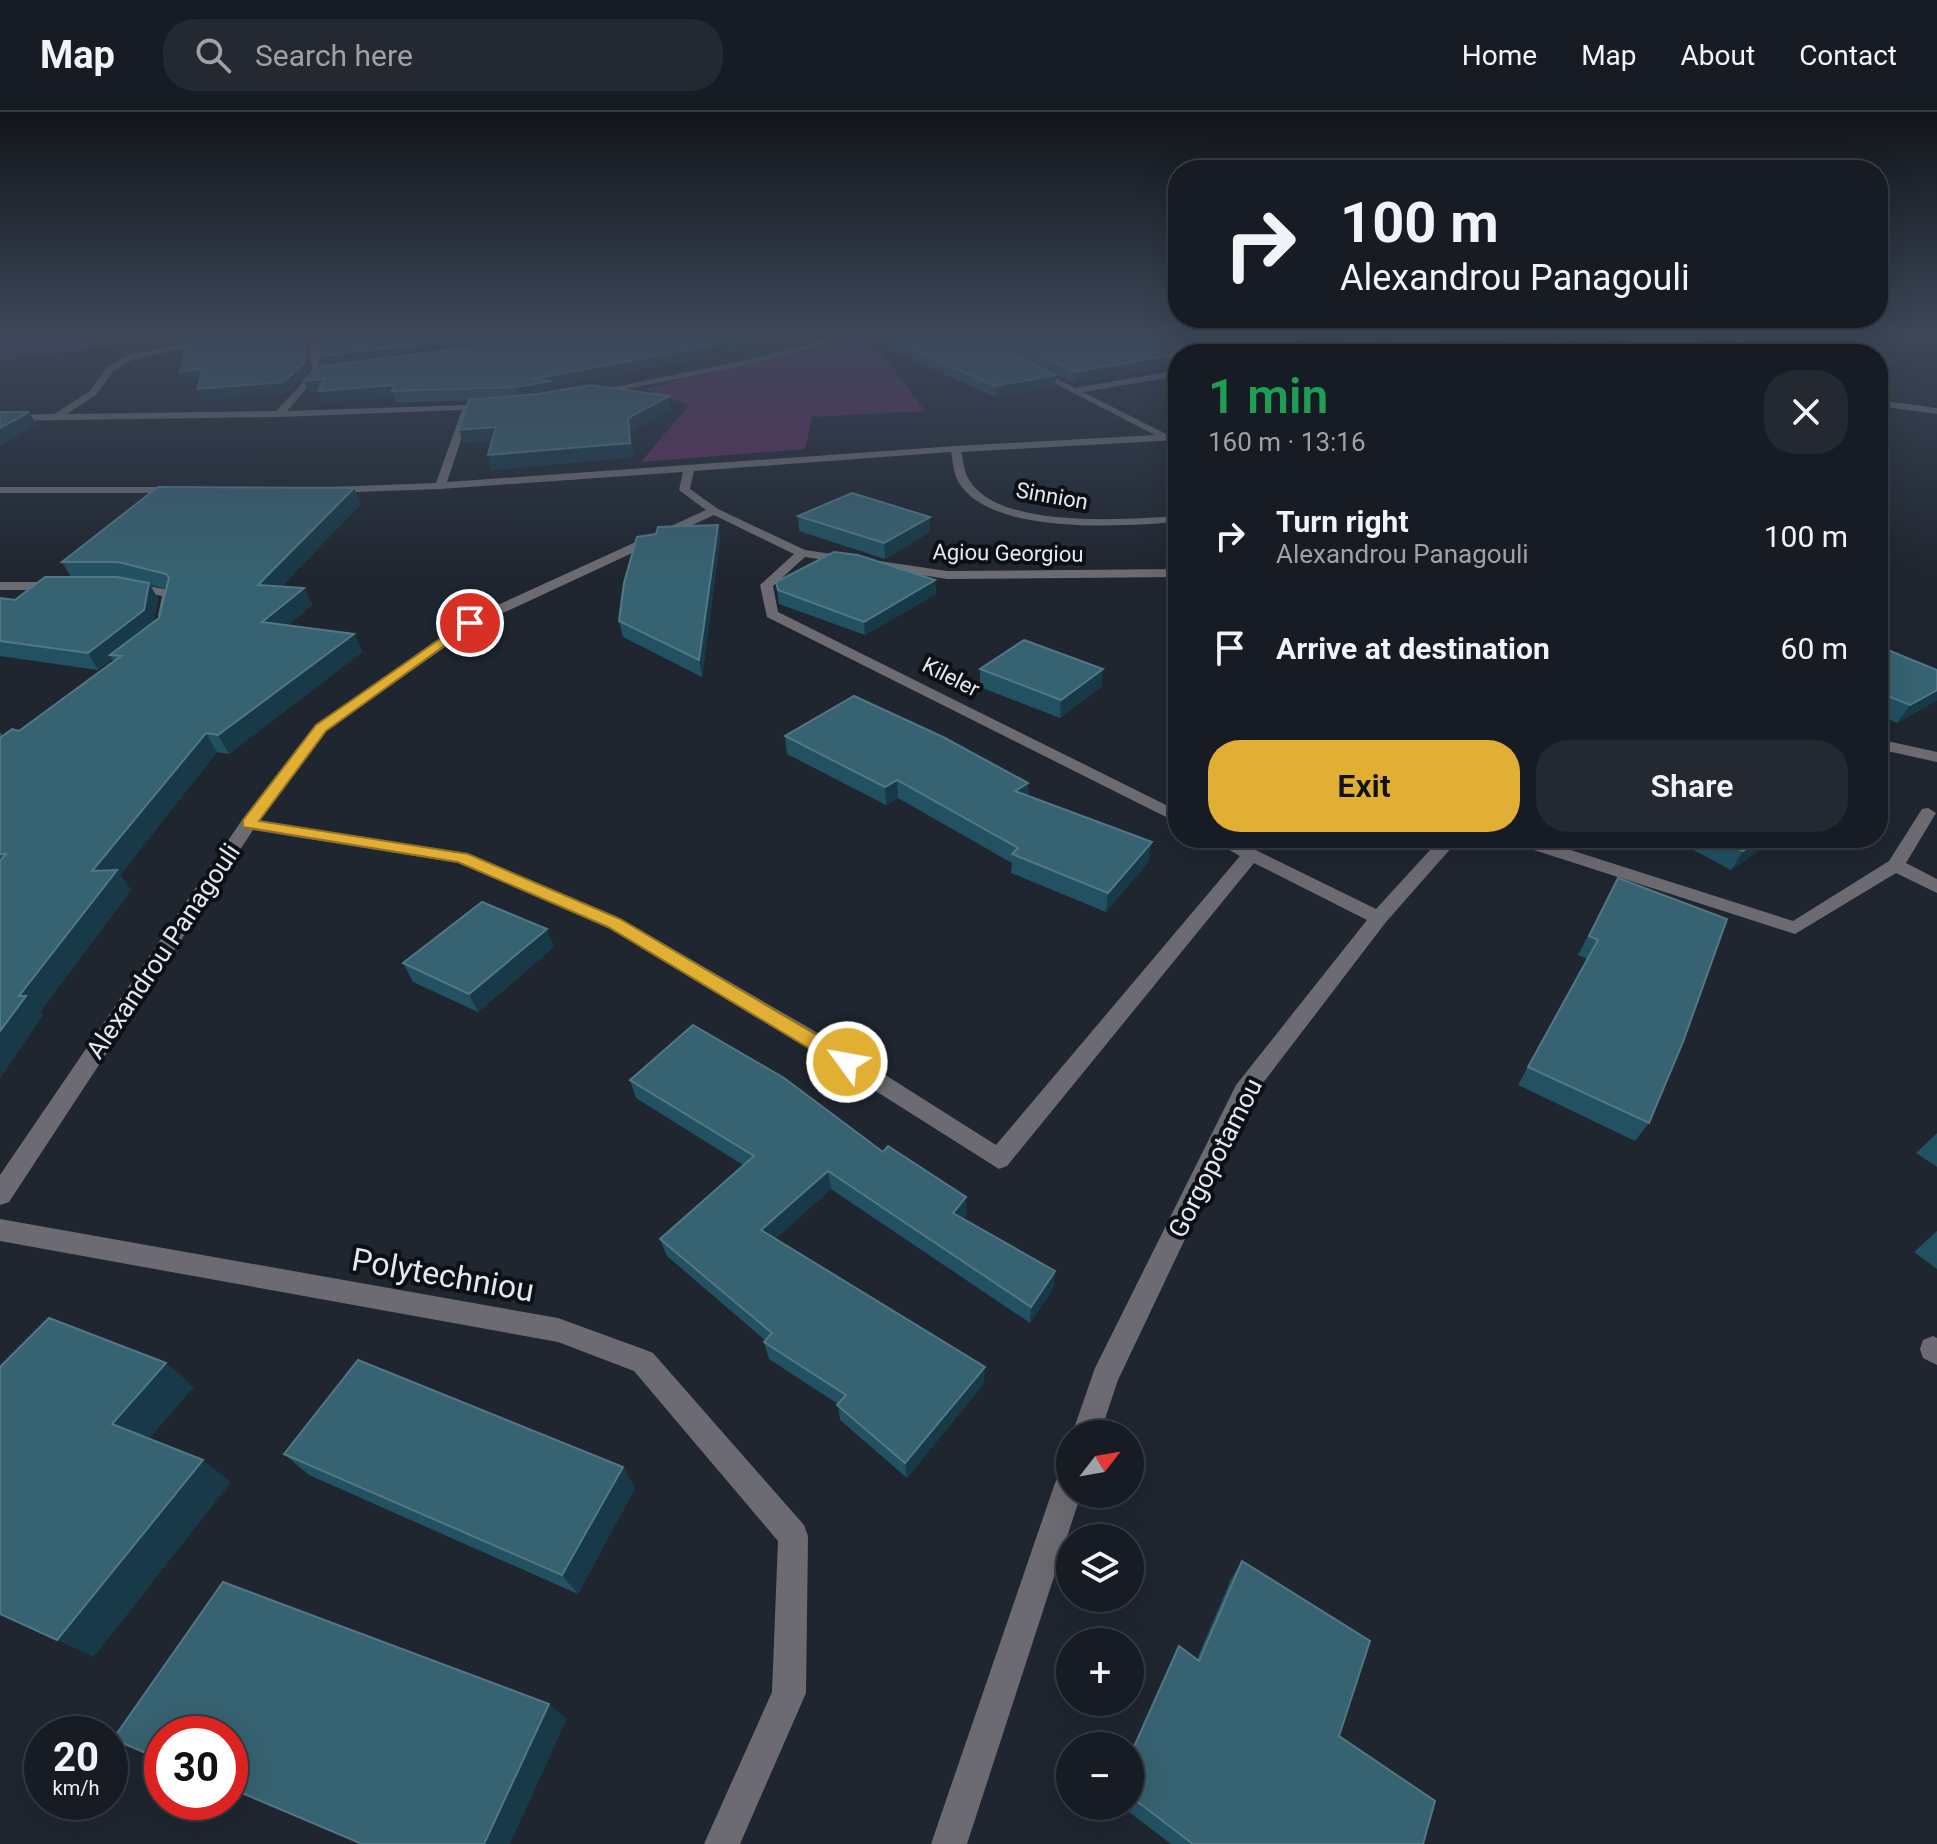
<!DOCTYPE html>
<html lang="en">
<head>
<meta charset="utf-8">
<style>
	body { margin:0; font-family:Roboto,sans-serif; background:#242931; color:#f1f3f6; height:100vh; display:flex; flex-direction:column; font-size:30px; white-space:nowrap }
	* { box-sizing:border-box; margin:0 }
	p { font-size:26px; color:#9ea1a6 }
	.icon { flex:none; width:44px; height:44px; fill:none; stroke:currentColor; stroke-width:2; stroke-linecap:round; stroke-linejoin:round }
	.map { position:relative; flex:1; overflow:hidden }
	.sheet { position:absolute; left:1168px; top:232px; width:720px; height:504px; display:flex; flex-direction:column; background:#171c24; border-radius:32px; box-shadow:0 8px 32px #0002,0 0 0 2px #363a41 }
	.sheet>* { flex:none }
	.hud { position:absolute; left:1168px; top:48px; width:720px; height:168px; border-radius:32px; box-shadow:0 8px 32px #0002,0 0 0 2px #363a41; background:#171c24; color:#f1f3f6; overflow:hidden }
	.needle { width:52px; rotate:59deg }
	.buttons { position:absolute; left:1056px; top:1308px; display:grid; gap:16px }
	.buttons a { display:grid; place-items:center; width:88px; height:88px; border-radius:50%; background:#171c24; box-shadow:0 8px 32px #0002,0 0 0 2px #363a41; font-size:40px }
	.speed { position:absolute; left:24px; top:1604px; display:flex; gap:16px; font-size:40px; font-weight:700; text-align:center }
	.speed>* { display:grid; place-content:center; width:104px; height:104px; border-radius:50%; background:#171c24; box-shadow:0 8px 32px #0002,0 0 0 2px #363a41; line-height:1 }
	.speed small { font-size:20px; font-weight:400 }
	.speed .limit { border:12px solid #d22; background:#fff; color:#111 }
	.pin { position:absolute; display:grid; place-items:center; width:68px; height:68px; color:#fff; margin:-34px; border:4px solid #fff; border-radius:50%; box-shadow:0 2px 8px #0007 }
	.me { position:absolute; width:88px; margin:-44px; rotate:302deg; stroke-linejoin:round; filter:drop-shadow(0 0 6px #0008) }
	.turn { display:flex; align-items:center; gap:28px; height:168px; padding:0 40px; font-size:36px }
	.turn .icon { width:104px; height:104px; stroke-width:2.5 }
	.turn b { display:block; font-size:56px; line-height:68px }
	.round { display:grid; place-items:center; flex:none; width:84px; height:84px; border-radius:32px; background:#242931 }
	.summary { display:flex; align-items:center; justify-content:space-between; height:136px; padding:0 40px }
	h1 { font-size:48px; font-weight:600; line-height:60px; color:#1e9e55 }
	.action { display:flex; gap:16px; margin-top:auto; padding:16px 40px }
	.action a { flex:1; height:92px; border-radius:32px; background:#e1af34; color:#111; font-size:32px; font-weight:600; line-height:92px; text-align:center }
	.action a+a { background:#242931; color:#f1f3f6 }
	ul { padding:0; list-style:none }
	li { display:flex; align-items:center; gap:24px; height:112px; padding:0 40px }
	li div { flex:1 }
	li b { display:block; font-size:30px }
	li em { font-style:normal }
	header { display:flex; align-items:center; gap:48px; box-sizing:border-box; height:112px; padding:0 40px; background:#171c24; border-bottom:2px solid #363a41 }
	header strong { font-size:38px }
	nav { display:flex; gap:44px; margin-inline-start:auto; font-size:28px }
	.search { width:560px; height:72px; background:#242931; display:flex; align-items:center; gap:20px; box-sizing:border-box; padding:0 28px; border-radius:32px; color:#9ea1a6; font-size:30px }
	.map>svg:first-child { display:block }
	.green { fill:#5f2c5b }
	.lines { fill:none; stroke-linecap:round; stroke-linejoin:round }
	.minor { fill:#6c6b71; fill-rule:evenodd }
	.wall { fill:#225162; fill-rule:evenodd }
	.shaded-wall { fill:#183947 }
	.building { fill:#376271; stroke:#527785; stroke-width:2 }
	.route { fill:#e1af34; stroke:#927222; stroke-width:2 }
	.labels { text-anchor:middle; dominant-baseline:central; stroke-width:8; stroke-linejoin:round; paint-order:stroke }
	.far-street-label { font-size:22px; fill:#e4e8ef; stroke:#0c0f13 }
	.street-label { font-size:26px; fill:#e4e8ef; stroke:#0c0f13 }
	.near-street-label { font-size:32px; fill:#e4e8ef; stroke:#0c0f13 }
</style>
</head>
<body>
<header>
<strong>Map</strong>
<div class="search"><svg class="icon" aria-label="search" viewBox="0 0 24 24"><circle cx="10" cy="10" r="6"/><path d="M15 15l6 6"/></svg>Search here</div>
<nav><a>Home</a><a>Map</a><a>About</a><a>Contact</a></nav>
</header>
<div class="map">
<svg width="1937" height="1732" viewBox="0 0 1937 1732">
	<rect width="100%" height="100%" fill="#1f2630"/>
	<g class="green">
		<path d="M 27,220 L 154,220 L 157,228 L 0,249 L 0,223 Z"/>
		<path d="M 854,225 L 876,234 L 925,299 L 812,305 L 805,337 L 641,350 L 689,293 L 644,277 Z"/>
	</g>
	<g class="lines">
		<g class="minor">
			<path d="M 309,220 L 317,220 L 320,261 L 287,299 L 495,292 L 492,297 L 471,298 L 447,370 L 955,334 L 1155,323 L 1027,257 L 1034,255 L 1075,276 L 1178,258 L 1178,264 L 1083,280 L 1168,323 L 1178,322 L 1178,328 L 961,340 C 963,347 964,357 967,364 C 993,419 1128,407 1178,404 L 1178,410 C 1125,414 982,425 956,365 C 953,357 953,348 951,340 L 694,359 L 690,377 L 718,397 L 805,438 L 947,459 L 1178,457 L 1178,465 L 947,467 L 805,445 L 773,474 L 778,500 L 1178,699 L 1178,711 L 767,505 L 760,473 L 794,442 L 714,403 L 475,514 L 326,619 L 259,709 L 468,742 L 621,807 L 830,928 L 996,1033 L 1240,744 L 1208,726 L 1231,726 L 1376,797 L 1441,726 L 1460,726 L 1386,810 L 1253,984 L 1118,1268 L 1100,1322 L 1072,1322 L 1095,1256 L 1236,973 L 1367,808 L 1254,751 L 1007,1054 L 999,1057 L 814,940 L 607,815 L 458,751 L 253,718 L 9,1090 L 0,1093 L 0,1063 L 242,708 L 316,613 L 465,508 L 706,398 L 679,378 L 683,360 L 440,377 L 328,381 L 323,378 L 328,375 L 436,371 L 462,298 L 279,305 L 0,309 L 0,303 L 54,302 L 90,279 L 107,255 L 128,243 L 213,226 L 216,230 L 134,247 L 113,259 L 96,283 L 67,302 L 276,299 L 312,261 Z"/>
			<path d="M 852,220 L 865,220 L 752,252 L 591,284 L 586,281 L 751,247 Z"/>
			<path d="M 1332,220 L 1343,220 L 1397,242 L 1386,242 Z"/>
			<path d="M 1520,220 L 1532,220 L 1592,239 L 1585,241 Z"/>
			<path d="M 1740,220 L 1748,220 C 1741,235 1735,242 1718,242 L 1734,232 Z"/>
			<path d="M 1878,288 L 1937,296 L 1937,302 L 1878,294 Z"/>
			<path d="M 0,375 L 180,375 L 185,378 L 180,381 L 0,381 Z"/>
			<path d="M 0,470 L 60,470 L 66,474 L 60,478 L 0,478 Z"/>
			<path d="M 128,470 L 174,479 L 170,507 L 158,504 L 162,484 L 124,477 L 124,471 Z"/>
			<path d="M 1878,627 L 1937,640 L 1937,650 L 1878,637 Z"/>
			<path d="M 1928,696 L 1936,701 L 1906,751 L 1937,767 L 1937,781 L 1896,761 L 1795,822 L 1509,730 L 1506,726 L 1533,726 L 1793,809 L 1889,749 L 1922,697 Z"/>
			<path d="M 0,1107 L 558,1206 L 643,1237 L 653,1241 L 804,1413 L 808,1424 L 806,1581 L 740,1732 L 704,1732 L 772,1580 L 778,1429 L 634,1259 L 558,1230 L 0,1129 Z"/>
			<path d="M 1933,1224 L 1937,1226 L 1937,1253 L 1923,1246 L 1920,1237 L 1923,1228 Z"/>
			<path d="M 1070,1356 L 1070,1382 L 1081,1382 L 967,1732 L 931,1732 L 1055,1371 L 1060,1361 Z"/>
		</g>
	</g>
	<g class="wall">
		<path d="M 317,220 L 669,220 L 717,244 L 554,274 L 555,279 L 669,284 L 671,297 L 630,320 L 633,345 L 492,358 L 488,343 L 492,329 L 463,331 L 459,318 L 469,288 L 396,291 L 394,285 L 323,290 L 319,279 L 308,280 L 322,254 Z"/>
		<path d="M 670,220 L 812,220 L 736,239 Z"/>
		<path d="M 859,220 L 970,220 L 1055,275 L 995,285 L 860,224 Z"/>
		<path d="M 973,220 L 1128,220 L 1130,221 L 1133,221 L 1131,220 L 1345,220 L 1343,228 L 1363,226 L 1350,220 L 1707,220 L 1692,242 L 1591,235 L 1553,223 L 1549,233 L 1440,225 L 1438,242 L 1178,242 L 1178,255 L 1171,254 L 1073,271 Z"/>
		<path d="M 361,392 L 281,475 L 304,476 L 312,493 L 288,513 L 354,522 L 362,540 L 229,642 L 217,640 L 120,763 L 131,778 L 40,900 L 43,903 L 0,966 L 0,620 L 3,624 L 19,619 L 114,549 L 112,547 L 98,558 L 0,544 L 0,486 L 15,488 L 71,465 L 62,450 ZM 150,473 L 166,477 L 159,506 L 154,509 L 158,487 Z"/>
		<path d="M 798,404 L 930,420 L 885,447 L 799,419 Z"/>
		<path d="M 718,413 L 720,428 L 702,565 L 623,525 L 619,509 Z"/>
		<path d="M 935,468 L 936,482 L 865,523 L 779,492 L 776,470 Z"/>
		<path d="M 1878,534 L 1937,558 L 1937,588 L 1897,611 L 1878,602 Z"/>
		<path d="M 980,557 L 1102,574 L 1060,606 L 980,575 Z"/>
		<path d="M 785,624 L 1028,671 L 1028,683 L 1149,749 L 1106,800 L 1011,761 L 1012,751 L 898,686 L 886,693 L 787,642 Z"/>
		<path d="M 1671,726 L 1777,726 L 1731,758 Z"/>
		<path d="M 1618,766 L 1649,1011 L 1635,1029 L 1518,973 L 1587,847 L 1578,843 Z"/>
		<path d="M 554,835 L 478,900 L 413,870 L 403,851 Z"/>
		<path d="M 630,968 L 967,1102 L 963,1107 L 1055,1159 L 1053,1177 L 1030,1211 L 831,1077 L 775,1127 L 984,1271 L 907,1366 L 840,1308 L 838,1292 L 769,1247 L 764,1230 L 766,1229 L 667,1144 L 660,1127 L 743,1053 L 636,986 Z"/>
		<path d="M 1937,1021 L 1937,1055 L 1916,1041 Z"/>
		<path d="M 1937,1119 L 1937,1157 L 1914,1140 Z"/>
		<path d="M 284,1342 L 623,1355 L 635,1376 L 578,1482 L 309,1363 Z"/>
		<path d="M 1242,1449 L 1339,1624 L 1423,1732 L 1171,1732 L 1121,1694 L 1130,1694 L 1130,1641 L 1171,1550 L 1179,1534 L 1197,1547 L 1231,1467 Z"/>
	</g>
	<g class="shaded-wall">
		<path d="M 173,220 L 190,220 L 176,227 Z"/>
		<path d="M 197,220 L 230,220 L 198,223 Z"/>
		<path d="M 303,220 L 306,220 L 309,260 L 289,281 L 203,289 L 197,277 Z"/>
		<path d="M 770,220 L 812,220 L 736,239 L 735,228 Z"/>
		<path d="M 1333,220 L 1345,220 L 1343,228 L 1286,239 L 1286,232 L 1288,229 Z"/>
		<path d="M 1704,220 L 1707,220 L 1692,242 L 1697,232 Z"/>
		<path d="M 477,226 L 480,237 L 323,255 L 319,244 Z"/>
		<path d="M 715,233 L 717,244 L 554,274 L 555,281 L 519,286 L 516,275 L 532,267 Z"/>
		<path d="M 1173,243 L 1171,254 L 1073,271 L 1074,260 Z"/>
		<path d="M 203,257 L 208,268 L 185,271 L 180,260 Z"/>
		<path d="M 1056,263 L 1055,275 L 995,285 L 995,274 Z"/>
		<path d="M 324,267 L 395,273 L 392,279 L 394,285 L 323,290 L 319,279 L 308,280 L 304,269 Z"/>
		<path d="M 669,284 L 671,297 L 630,320 L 633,345 L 492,358 L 488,343 L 628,306 Z"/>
		<path d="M 29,300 L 37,313 L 0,334 L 0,316 Z"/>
		<path d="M 496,315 L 500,328 L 463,331 L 459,318 Z"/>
		<path d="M 354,376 L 361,392 L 266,491 L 258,473 Z"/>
		<path d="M 930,405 L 930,420 L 885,447 L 884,431 Z"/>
		<path d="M 718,413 L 720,428 L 702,565 L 699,548 Z"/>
		<path d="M 935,468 L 936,482 L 865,523 L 864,510 Z"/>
		<path d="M 149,471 L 158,487 L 153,514 L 110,543 L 112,547 L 98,558 L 88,541 Z"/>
		<path d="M 304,476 L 312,493 L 271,528 L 262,510 Z"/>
		<path d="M 354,522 L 362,540 L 229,642 L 218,623 Z"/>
		<path d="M 1103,557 L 1102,574 L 1060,606 L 1061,588 Z"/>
		<path d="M 1937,578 L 1937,588 L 1897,611 L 1910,593 Z"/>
		<path d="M 206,621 L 217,640 L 120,763 L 131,778 L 40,900 L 43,903 L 0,966 L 0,919 L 92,759 Z"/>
		<path d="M 897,668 L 898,686 L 886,693 L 885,675 Z"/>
		<path d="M 1028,671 L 1027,689 L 1015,679 Z"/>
		<path d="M 1762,726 L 1777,726 L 1731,758 L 1743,739 Z"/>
		<path d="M 1152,730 L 1149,749 L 1106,800 L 1108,781 Z"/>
		<path d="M 547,817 L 554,835 L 478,900 L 469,882 Z"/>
		<path d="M 828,1059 L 831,1077 L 766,1135 L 761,1118 Z"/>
		<path d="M 966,1085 L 967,1102 L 953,1118 L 953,1101 Z"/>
		<path d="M 1055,1159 L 1053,1177 L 1030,1211 L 1031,1195 Z"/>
		<path d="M 166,1251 L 194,1275 L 142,1335 L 112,1312 Z"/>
		<path d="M 985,1255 L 984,1271 L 907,1366 L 905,1351 Z"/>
		<path d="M 203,1348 L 231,1370 L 94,1545 L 57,1528 Z"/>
		<path d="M 623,1355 L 635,1376 L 578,1482 L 562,1463 Z"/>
		<path d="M 549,1592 L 567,1607 L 510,1732 L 484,1732 Z"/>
	</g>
	<g class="building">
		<path d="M 222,220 L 303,220 L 305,249 L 284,270 L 197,277 L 203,257 L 180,260 L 190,224 Z"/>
		<path d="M 317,220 L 669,220 L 715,233 L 532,267 L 552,269 L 516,275 L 392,279 L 395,273 L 318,279 L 324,267 L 304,269 L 316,255 L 481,234 L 484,231 L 477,226 L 319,244 Z"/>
		<path d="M 705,220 L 770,220 L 735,228 Z"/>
		<path d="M 872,220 L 970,220 L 1056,263 L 995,274 Z"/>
		<path d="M 994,220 L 1128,220 L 1130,221 L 1137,220 L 1333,220 L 1288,229 L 1286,232 L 1289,234 L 1364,226 L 1389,234 L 1403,232 L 1376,220 L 1441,220 L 1438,242 L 1178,242 L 1178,244 L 1173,243 L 1074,260 Z"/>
		<path d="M 1518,220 L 1546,220 L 1553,222 Z"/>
		<path d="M 1578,220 L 1704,220 L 1697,232 L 1594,225 Z"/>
		<path d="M 590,273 L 669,284 L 628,306 L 630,331 L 488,343 L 496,315 L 459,318 L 469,288 L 538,282 Z"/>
		<path d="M 0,300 L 29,300 L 0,316 Z"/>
		<path d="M 158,375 L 354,376 L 258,473 L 304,476 L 262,510 L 354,522 L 218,623 L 206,621 L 92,759 L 117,758 L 19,884 L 26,884 L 0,919 L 0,749 L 6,742 L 0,742 L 0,626 L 12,617 L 19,619 L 121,544 L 110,543 L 159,506 L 169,466 L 166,462 L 118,450 L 62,450 Z"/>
		<path d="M 852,381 L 930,405 L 884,431 L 798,404 Z"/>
		<path d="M 718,413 L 699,548 L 619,509 L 624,471 L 637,425 L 656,422 L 658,415 Z"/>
		<path d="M 834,440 L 858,443 L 935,468 L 864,510 L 778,478 L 776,470 Z"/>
		<path d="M 45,465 L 117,465 L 149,471 L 144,498 L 88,541 L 0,529 L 0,486 L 15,488 Z"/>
		<path d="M 1024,528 L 1103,557 L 1061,588 L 980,557 Z"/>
		<path d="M 1878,534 L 1937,558 L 1937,578 L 1910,593 L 1878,580 Z"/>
		<path d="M 854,584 L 943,625 L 1028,671 L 1015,679 L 1152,730 L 1108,781 L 1012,742 L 1018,736 L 897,668 L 885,675 L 785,624 Z"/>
		<path d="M 1717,726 L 1762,726 L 1743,739 Z"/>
		<path d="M 1618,766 L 1727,807 L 1683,930 L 1649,1011 L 1528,955 L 1598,828 L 1589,824 Z"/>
		<path d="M 482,790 L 547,817 L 469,882 L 403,851 Z"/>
		<path d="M 693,913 L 784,966 L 883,1040 L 888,1034 L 966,1085 L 953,1101 L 1055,1159 L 1031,1195 L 828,1059 L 761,1118 L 985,1255 L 905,1351 L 837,1293 L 846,1283 L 764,1230 L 772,1221 L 660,1127 L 754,1044 L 630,968 Z"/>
		<path d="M 49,1206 L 166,1251 L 112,1312 L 203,1348 L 57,1528 L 0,1502 L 0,1255 Z"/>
		<path d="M 358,1248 L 623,1355 L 562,1463 L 284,1342 Z"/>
		<path d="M 1242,1449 L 1370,1529 L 1339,1624 L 1435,1689 L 1423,1732 L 1193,1732 L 1130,1684 L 1130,1644 L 1179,1534 L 1199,1549 Z"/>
		<path d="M 223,1470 L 549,1592 L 484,1732 L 362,1732 L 230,1676 L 230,1622 L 162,1622 L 162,1648 L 113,1627 Z"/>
	</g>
	<linearGradient id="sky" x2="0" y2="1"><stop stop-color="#11151a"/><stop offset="0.48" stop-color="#3c4759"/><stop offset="1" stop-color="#3c4759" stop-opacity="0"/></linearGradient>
	<rect width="1937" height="462" fill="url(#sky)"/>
	<path class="route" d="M 466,509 L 476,511 L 326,619 L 259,709 L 468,742 L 620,807 L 854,945 L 857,950 L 854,955 L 840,955 L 608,815 L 458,750 L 243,715 L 243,708 L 316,613 Z"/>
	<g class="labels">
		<g class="far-street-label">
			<text transform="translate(1052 384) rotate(10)">Sinnion</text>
			<text transform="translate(1008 441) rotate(1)">Agiou Georgiou</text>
			<text transform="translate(951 565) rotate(27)">Kileler</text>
		</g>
		<g class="street-label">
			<text transform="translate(163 839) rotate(-56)">Alexandrou Panagouli</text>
			<text transform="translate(1215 1046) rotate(-63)">Gorgopotamou</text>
		</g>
		<g class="near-street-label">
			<text transform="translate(443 1163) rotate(10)">Polytechniou</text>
		</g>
	</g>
</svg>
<div class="buttons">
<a><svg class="needle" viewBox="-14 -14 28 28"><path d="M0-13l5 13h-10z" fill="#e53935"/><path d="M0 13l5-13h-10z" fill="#9ea1a6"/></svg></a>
<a><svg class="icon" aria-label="layers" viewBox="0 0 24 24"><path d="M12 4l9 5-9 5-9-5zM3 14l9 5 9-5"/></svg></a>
<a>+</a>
<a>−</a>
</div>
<div class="speed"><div>20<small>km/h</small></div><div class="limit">30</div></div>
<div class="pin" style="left:470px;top:511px;background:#d93025"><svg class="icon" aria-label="arrive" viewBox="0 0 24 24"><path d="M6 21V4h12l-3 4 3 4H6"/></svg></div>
<svg class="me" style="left:847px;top:950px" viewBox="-20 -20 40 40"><circle r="17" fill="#e1af34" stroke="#fff" stroke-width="3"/><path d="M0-11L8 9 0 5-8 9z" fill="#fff"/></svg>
<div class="hud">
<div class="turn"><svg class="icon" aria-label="right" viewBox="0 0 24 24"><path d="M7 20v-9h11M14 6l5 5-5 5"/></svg><div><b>100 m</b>Alexandrou Panagouli</div></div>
</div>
<section class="sheet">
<div class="summary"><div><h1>1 min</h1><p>160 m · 13:16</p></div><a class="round"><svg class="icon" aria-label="close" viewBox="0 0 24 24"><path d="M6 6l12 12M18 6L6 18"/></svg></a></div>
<ul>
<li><svg class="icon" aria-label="right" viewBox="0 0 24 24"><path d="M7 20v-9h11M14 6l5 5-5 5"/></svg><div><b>Turn right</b><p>Alexandrou Panagouli</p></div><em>100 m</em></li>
<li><svg class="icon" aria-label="arrive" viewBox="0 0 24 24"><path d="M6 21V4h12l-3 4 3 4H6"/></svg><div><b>Arrive at destination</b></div><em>60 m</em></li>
</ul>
<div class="action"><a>Exit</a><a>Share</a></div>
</section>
</div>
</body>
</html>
